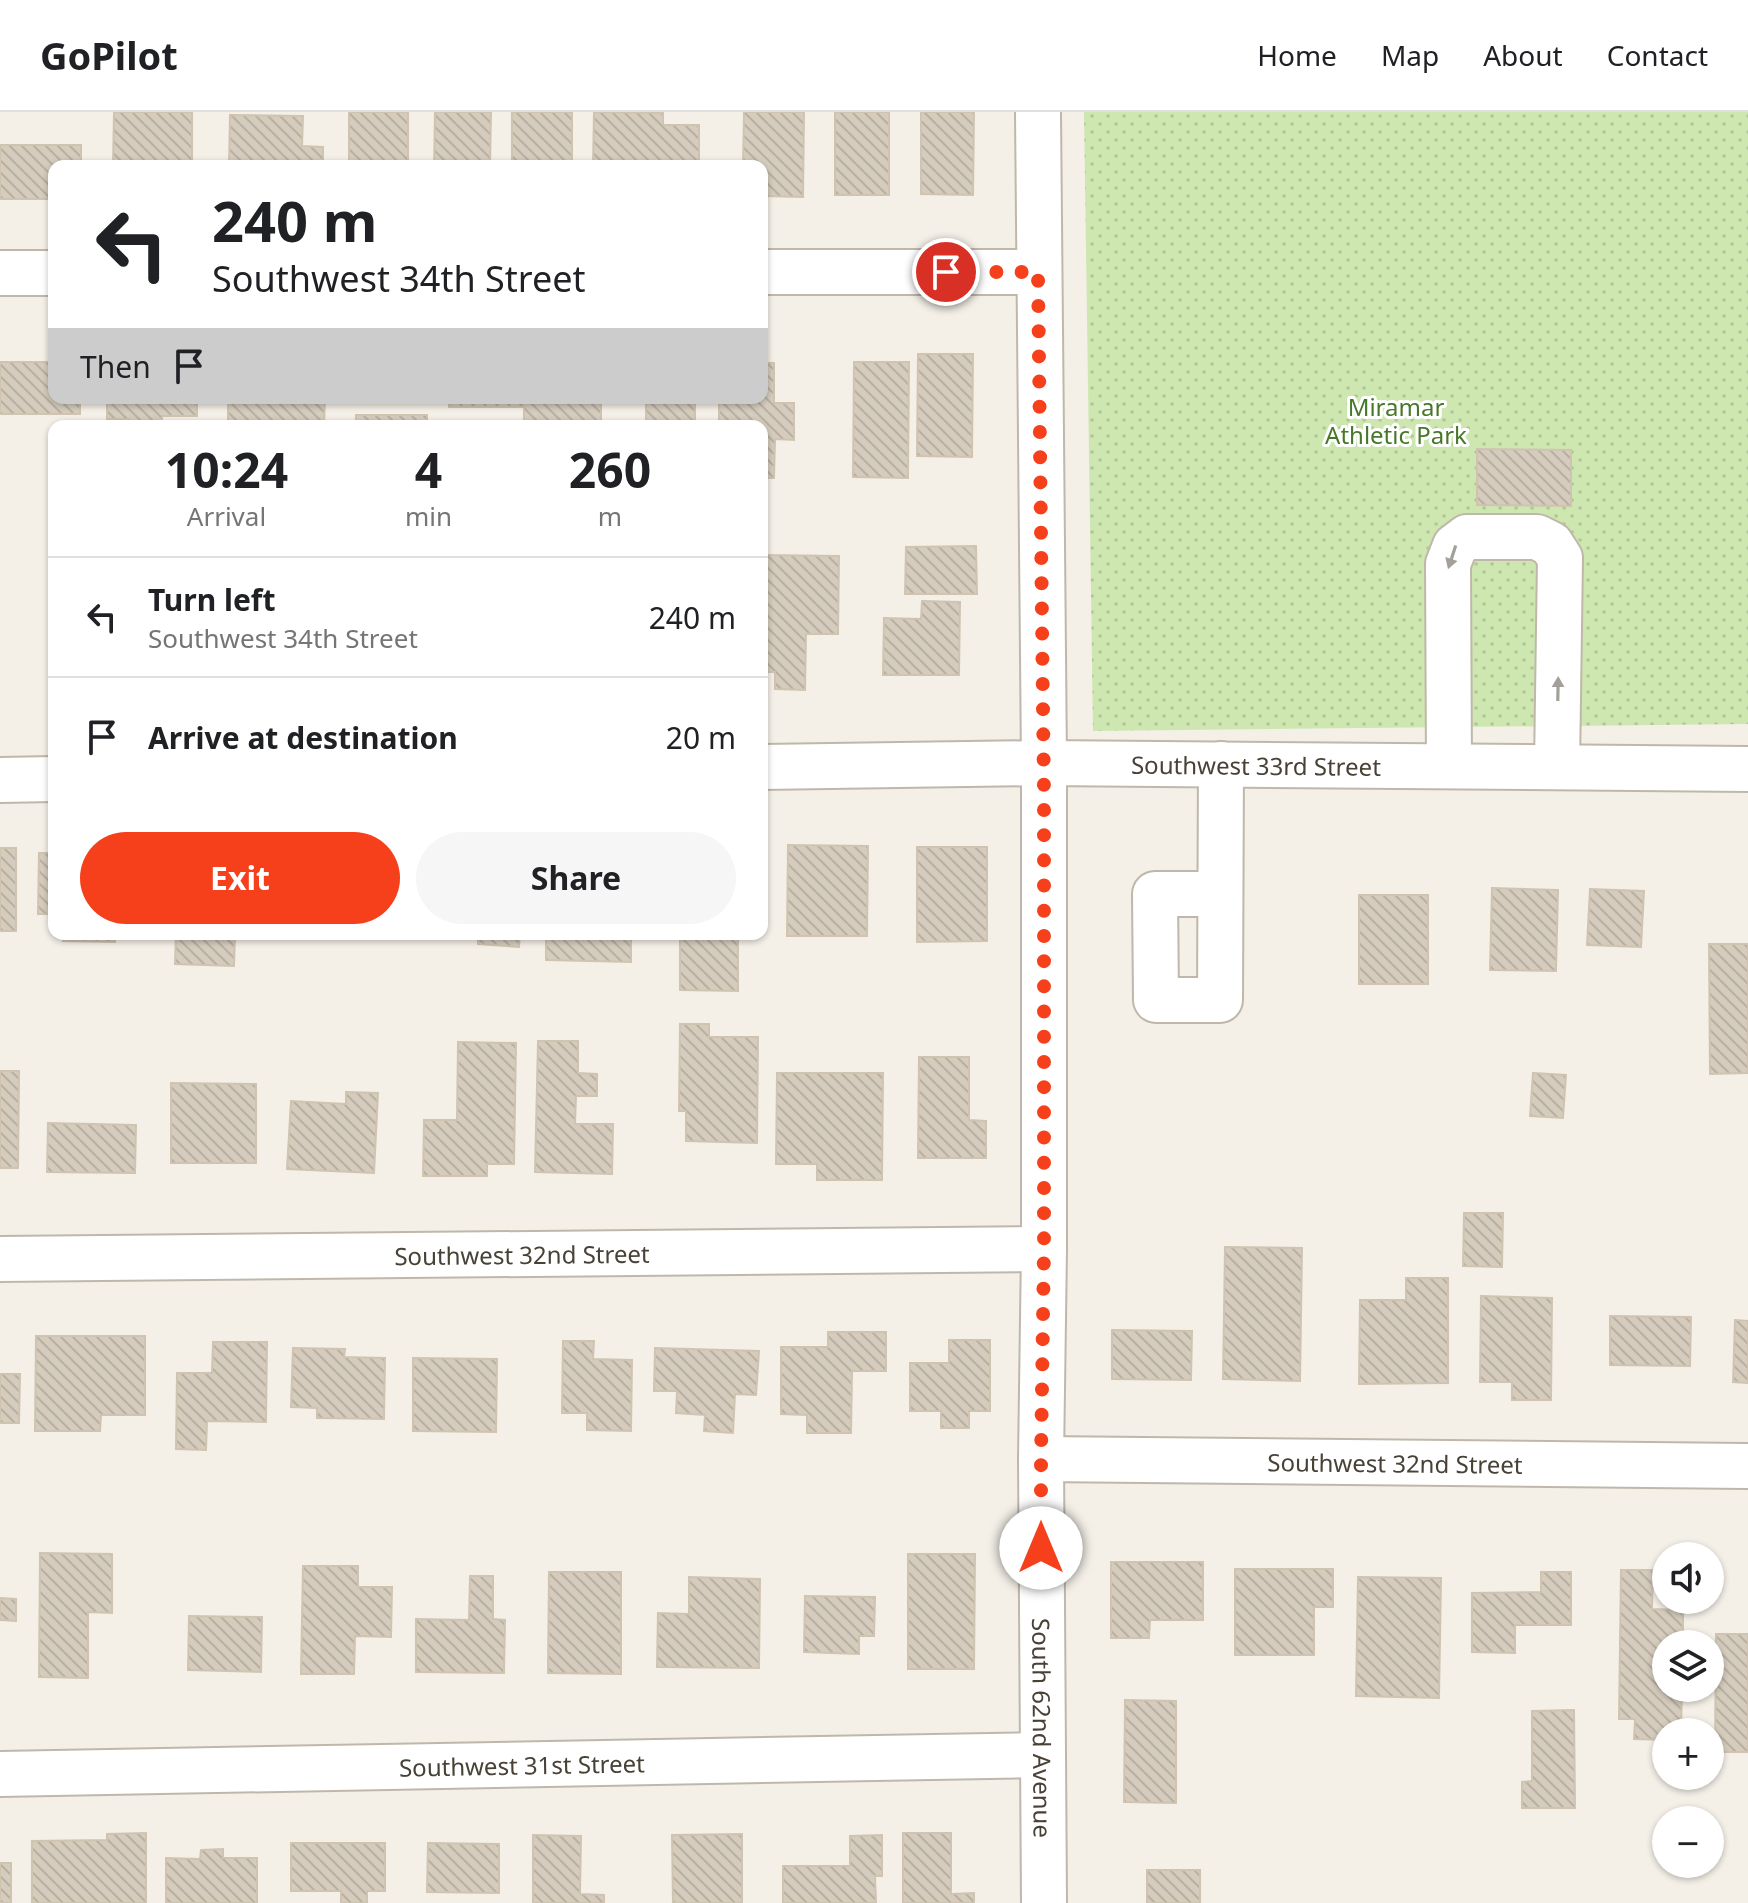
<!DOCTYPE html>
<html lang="en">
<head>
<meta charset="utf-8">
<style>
	body { margin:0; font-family:"Noto Sans",sans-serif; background:#f6f6f6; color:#202124; height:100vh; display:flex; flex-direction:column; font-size:30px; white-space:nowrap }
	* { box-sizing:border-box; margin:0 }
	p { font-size:26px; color:#757577 }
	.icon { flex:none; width:44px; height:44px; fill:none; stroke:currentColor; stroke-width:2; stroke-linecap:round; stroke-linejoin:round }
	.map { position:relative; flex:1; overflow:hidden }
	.drawer { position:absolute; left:48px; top:308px; width:720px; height:520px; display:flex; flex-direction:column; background:#fff; border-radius:16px; box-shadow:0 2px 6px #0004 }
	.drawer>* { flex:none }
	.guide { position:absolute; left:48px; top:48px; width:720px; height:244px; border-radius:16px; box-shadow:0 2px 6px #0004; background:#fff; color:#202124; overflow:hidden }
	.buttons { position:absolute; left:1652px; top:1430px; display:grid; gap:16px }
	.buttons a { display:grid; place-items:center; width:72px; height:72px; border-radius:50%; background:#fff; box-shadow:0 2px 6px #0004; font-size:40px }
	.pin { position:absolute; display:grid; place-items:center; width:68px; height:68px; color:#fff; margin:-34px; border:4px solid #fff; border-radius:50%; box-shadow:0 2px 8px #0007 }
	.me { position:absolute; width:88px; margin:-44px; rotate:0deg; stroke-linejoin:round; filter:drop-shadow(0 0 6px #0008) }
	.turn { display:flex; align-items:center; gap:28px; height:168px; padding:0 32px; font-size:36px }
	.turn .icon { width:104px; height:104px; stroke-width:2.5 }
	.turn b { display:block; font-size:56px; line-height:68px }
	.then { display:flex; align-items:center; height:76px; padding:0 32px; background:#0003; gap:16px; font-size:30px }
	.eta { display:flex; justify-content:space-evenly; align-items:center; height:136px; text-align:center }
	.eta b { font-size:48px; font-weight:700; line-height:56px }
	.button { display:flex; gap:16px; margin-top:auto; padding:16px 32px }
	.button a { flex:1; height:92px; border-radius:48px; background:#f6401c; color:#fff; font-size:32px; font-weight:700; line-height:92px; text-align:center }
	.button a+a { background:#f6f6f6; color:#202124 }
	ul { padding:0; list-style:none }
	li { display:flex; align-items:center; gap:24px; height:120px; padding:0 32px; border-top:2px solid #e0e0e0 }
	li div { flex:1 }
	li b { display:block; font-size:30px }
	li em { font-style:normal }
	header { display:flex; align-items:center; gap:48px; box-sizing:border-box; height:112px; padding:0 40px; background:#fff; border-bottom:2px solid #e0e0e0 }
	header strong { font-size:38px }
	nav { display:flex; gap:44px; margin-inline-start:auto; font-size:28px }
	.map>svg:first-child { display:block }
	.grass { fill:url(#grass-dots) }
	.building { fill:url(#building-back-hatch); stroke:#d0c4b1; stroke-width:2 }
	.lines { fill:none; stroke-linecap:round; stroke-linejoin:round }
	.minor-casing { stroke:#bfb8aa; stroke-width:48 }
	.minor { stroke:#fff; stroke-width:44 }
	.oneway { fill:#a3a09a }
	.route { stroke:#f6401c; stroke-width:14; stroke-dasharray:0 25.2 }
	.labels { text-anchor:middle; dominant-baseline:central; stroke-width:6; stroke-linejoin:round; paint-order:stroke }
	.park-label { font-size:24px; fill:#47782a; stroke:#fff }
	.street-label { font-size:24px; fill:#474136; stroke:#fff }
</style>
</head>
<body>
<header>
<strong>GoPilot</strong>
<nav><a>Home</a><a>Map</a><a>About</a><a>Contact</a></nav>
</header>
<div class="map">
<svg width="1748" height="1791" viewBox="0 0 1748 1791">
	<defs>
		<pattern id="grass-dots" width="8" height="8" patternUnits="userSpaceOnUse" patternTransform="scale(2)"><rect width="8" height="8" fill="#cee7b1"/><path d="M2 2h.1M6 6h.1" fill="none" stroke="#b2c799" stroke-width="1.8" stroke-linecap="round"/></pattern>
		<pattern id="building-back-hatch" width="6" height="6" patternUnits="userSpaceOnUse" patternTransform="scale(2)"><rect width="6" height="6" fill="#d5ccbd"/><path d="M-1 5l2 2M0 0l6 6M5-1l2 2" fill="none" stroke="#b8b0a3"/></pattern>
	</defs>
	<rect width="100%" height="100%" fill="#f4f0e8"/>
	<path class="grass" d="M 1084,0 L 1748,0 L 1748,612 L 1093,619 Z"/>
	<g class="building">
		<path d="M 114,0 L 192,0 L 192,54 L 113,54 Z"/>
		<rect x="349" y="0" width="59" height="54"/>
		<path d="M 435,0 L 491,0 L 490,54 L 434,54 Z"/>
		<rect x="512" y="0" width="60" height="54"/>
		<path d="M 594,0 L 663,1 L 663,13 L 699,13 L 699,54 L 593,54 Z"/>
		<path d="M 744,0 L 804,0 L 803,85 L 762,84 L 762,54 L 743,54 Z"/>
		<rect x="835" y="0" width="54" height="83"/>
		<path d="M 921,0 L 974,0 L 973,83 L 921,82 Z"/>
		<path d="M 230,3 L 303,4 L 302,34 L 323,35 L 323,54 L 229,54 Z"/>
		<path d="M 0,33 L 81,33 L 81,54 L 54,54 L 54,87 L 0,87 Z"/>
		<path d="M 918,242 L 973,242 L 972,345 L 917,344 Z"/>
		<path d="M 0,250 L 54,250 L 54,286 L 80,286 L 80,302 L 0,302 Z"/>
		<path d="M 854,250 L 909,250 L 908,366 L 853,365 Z"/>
		<path d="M 762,251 L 774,251 L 774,291 L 794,291 L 794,328 L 775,327 L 774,366 L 762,366 L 762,314 L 719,314 L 719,286 L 762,286 Z"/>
		<path d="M 107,286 L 197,286 L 197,304 L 162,304 L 162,314 L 129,314 L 129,307 L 107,307 Z"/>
		<path d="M 228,286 L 325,286 L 324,314 L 285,314 L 285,312 L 228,310 Z"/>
		<path d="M 449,286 L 601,286 L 601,314 L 524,314 L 524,295 L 449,295 Z"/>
		<rect x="646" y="286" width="49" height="28"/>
		<rect x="356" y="303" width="71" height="11"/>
		<path d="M 1477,337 L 1571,338 L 1571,394 L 1477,393 Z"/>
		<path d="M 976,434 L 977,482 L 905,482 L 906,435 Z"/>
		<path d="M 764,443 L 839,444 L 838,522 L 806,522 L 805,578 L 775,577 L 775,560 L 762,560 Z"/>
		<path d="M 922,489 L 960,490 L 959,563 L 883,563 L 884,506 L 921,507 Z"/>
		<path d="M 788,733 L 868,734 L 867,824 L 787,824 Z"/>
		<path d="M 917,735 L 987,735 L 987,829 L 917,830 Z"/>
		<rect x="0" y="736" width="16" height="83"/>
		<path d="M 39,741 L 54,741 L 54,802 L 38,802 Z"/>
		<path d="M 1492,776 L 1558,778 L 1556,859 L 1490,858 Z"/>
		<path d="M 1590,777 L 1644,779 L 1641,835 L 1587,833 Z"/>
		<rect x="1359" y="783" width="69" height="89"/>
		<path d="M 63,822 L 115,822 L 115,830 L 63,829 Z"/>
		<path d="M 176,822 L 235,822 L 234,854 L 175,852 Z"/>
		<path d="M 478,822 L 520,822 L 519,835 L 478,832 Z"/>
		<path d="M 546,822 L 631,822 L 631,850 L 546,848 Z"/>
		<path d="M 680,822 L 738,822 L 738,879 L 680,878 Z"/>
		<path d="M 1709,832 L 1748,832 L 1748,961 L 1710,962 Z"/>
		<path d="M 680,912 L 709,912 L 709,925 L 758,925 L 757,1031 L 686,1029 L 686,999 L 679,999 Z"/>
		<path d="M 538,929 L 578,929 L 578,961 L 597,962 L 597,984 L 576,984 L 575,1012 L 613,1012 L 612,1062 L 535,1060 Z"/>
		<path d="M 458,930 L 516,931 L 514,1052 L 487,1052 L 487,1064 L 423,1064 L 424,1008 L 457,1008 Z"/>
		<path d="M 919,945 L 969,945 L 969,1008 L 986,1009 L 986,1046 L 918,1046 Z"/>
		<path d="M 0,959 L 19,959 L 18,1056 L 0,1056 Z"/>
		<path d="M 777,961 L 883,961 L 882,1068 L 817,1068 L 817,1052 L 776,1052 Z"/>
		<path d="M 1533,961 L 1566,963 L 1563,1006 L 1530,1004 Z"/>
		<path d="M 171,971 L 256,972 L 256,1051 L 171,1051 Z"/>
		<path d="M 346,980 L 378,981 L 374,1061 L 287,1057 L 291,989 L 346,992 Z"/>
		<path d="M 48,1011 L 136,1013 L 135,1061 L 47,1060 Z"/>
		<path d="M 1464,1101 L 1503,1101 L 1502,1155 L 1463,1154 Z"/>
		<path d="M 1225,1135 L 1302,1136 L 1300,1269 L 1223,1267 Z"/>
		<path d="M 1406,1166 L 1448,1166 L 1448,1271 L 1359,1272 L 1360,1188 L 1406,1188 Z"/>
		<path d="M 1481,1184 L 1552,1186 L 1551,1288 L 1512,1288 L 1512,1270 L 1480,1270 Z"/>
		<path d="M 1610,1204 L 1691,1205 L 1690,1254 L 1610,1253 Z"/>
		<path d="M 1735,1208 L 1748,1209 L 1748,1271 L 1733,1270 Z"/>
		<path d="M 1112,1218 L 1192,1219 L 1191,1268 L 1112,1267 Z"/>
		<path d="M 828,1220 L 886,1220 L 886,1259 L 852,1259 L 851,1321 L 807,1321 L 807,1303 L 781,1302 L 781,1235 L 828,1235 Z"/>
		<path d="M 36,1224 L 145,1224 L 145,1303 L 101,1303 L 100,1319 L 35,1319 Z"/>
		<path d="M 949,1228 L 990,1228 L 990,1299 L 969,1299 L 969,1316 L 941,1316 L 941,1299 L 910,1299 L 910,1251 L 949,1251 Z"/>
		<path d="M 563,1229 L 594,1229 L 593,1247 L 632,1248 L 631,1319 L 587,1318 L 587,1301 L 562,1301 Z"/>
		<path d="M 213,1230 L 267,1230 L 266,1310 L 207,1309 L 206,1338 L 176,1337 L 177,1261 L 212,1261 Z"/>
		<path d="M 293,1236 L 345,1237 L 344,1245 L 385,1246 L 384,1307 L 317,1306 L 317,1296 L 291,1295 Z"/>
		<path d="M 655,1236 L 759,1239 L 756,1283 L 735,1282 L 733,1321 L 704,1319 L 705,1303 L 676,1301 L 677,1279 L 654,1279 Z"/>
		<path d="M 413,1246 L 497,1247 L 496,1320 L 413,1319 Z"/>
		<path d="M 0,1262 L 20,1262 L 19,1311 L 0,1311 Z"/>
		<path d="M 40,1441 L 112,1442 L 112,1501 L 88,1500 L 88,1566 L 39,1565 Z"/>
		<path d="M 908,1442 L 975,1442 L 974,1557 L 908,1557 Z"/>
		<path d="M 1111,1450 L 1203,1450 L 1203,1508 L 1150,1508 L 1149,1526 L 1111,1526 Z"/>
		<path d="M 303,1454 L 358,1454 L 358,1475 L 392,1475 L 391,1525 L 355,1524 L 354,1562 L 301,1562 Z"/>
		<path d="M 1235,1457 L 1333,1457 L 1333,1495 L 1314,1495 L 1314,1543 L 1235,1543 Z"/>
		<path d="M 1621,1458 L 1653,1458 L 1652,1497 L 1683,1498 L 1683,1532 L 1666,1532 L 1666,1576 L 1682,1576 L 1681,1620 L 1666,1620 L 1666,1628 L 1634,1627 L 1635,1607 L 1619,1607 Z"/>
		<path d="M 549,1460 L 621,1460 L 621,1562 L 548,1561 Z"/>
		<path d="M 1541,1460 L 1571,1460 L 1571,1513 L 1515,1513 L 1515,1541 L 1472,1540 L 1472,1481 L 1541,1480 Z"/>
		<path d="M 470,1464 L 493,1464 L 493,1507 L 505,1508 L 504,1561 L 416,1560 L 416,1507 L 469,1508 Z"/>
		<path d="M 689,1465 L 760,1467 L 759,1556 L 657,1555 L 658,1501 L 689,1502 Z"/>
		<path d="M 1358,1465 L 1441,1466 L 1439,1586 L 1356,1584 Z"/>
		<path d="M 805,1484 L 875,1485 L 874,1524 L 859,1524 L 859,1542 L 804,1540 Z"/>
		<path d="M 0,1486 L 16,1487 L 16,1509 L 0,1508 Z"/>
		<path d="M 189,1504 L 262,1505 L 261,1560 L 188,1558 Z"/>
		<path d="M 1716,1522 L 1748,1522 L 1748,1640 L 1715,1640 Z"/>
		<path d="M 1125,1588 L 1176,1589 L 1176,1691 L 1124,1690 Z"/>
		<path d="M 1574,1598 L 1575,1696 L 1522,1696 L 1522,1670 L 1532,1669 L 1532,1599 Z"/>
		<path d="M 146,1721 L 146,1791 L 32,1791 L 32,1729 L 107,1728 L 107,1722 Z"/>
		<path d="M 903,1721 L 951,1721 L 951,1782 L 974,1781 L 974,1791 L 903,1791 Z"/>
		<path d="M 742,1722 L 742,1791 L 673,1791 L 672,1723 Z"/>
		<path d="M 533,1723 L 581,1724 L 580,1782 L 604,1783 L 604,1791 L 533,1791 Z"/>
		<path d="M 882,1723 L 882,1764 L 875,1764 L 876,1791 L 783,1791 L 783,1754 L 850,1754 L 850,1724 Z"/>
		<path d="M 291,1731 L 385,1731 L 385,1779 L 367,1779 L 367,1791 L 341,1791 L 341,1779 L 291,1779 Z"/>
		<path d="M 428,1731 L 499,1732 L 499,1781 L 427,1780 Z"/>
		<path d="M 223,1737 L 223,1746 L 257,1746 L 257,1791 L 166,1791 L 166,1746 L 200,1747 L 201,1738 Z"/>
		<rect x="0" y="1751" width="11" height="40"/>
		<rect x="1147" y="1758" width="53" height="33"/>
	</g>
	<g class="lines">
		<g class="minor-casing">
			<g id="minor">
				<path id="s1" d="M 1038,0 L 1044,651 L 1044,1137 L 1041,1347 L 1044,1791"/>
				<path d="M 762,160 L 1038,160"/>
				<path d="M 0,161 L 54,161"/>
				<path d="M 1449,654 L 1448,452 L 1455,434 L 1467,425 L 1537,425 L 1551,432 L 1560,446 L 1557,655"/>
				<path id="s2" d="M 762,655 L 1044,651 L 1748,657"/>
				<path d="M 0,668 L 54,667"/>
				<path d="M 1220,782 L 1155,782 L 1156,888 L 1220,888 L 1221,652"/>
				<path id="s3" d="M 0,1147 L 1044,1137"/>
				<path id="s4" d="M 1041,1347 L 1748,1354"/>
				<path id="s5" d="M 0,1662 L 1043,1643"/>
			</g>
		</g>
		<use href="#minor" class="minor"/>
	</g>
	<defs><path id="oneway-solid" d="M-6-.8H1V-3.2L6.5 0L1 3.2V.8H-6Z" transform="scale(2)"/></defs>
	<g class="oneway">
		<use href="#oneway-solid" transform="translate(1452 445) rotate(108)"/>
		<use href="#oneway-solid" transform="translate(1558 577) rotate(-89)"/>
	</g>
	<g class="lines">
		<path class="route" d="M 946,160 L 1038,160 L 1044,681 L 1044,1137 L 1041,1347 L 1041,1436"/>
	</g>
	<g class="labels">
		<g class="park-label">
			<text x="1396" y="294">Miramar<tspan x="1396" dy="28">Athletic Park</tspan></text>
		</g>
		<g class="street-label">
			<text stroke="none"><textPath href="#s2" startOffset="494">Southwest 33rd Street</textPath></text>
			<text stroke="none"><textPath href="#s3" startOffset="522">Southwest 32nd Street</textPath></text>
			<text stroke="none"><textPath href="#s4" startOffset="354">Southwest 32nd Street</textPath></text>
			<text stroke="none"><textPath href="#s1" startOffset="1616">South 62nd Avenue</textPath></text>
			<text stroke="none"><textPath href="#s5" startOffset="522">Southwest 31st Street</textPath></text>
		</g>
	</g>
</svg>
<div class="buttons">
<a><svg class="icon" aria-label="sound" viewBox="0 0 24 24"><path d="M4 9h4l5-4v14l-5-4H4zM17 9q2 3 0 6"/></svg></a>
<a><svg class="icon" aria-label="layers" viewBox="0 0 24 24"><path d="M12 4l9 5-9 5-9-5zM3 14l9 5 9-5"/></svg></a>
<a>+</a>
<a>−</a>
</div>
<div class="pin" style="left:946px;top:160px;background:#d93025"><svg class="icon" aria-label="arrive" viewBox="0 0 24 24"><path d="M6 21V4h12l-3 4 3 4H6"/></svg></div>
<svg class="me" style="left:1041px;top:1436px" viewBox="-20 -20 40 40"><circle r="19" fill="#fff"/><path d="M0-13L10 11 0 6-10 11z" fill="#f6401c"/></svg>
<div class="guide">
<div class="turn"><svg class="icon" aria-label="left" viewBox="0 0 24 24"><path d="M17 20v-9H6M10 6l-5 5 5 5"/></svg><div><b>240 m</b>Southwest 34th Street</div></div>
<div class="then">Then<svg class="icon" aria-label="arrive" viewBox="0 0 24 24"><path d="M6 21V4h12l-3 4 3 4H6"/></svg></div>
</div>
<section class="drawer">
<div class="eta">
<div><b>10:24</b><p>Arrival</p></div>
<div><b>4</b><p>min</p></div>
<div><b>260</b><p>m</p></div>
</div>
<ul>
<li><svg class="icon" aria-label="left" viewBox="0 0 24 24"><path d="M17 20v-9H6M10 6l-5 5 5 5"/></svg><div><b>Turn left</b><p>Southwest 34th Street</p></div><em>240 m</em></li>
<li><svg class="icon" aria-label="arrive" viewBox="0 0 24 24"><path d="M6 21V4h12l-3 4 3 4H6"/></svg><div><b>Arrive at destination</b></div><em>20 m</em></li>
</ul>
<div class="button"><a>Exit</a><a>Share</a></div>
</section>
</div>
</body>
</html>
